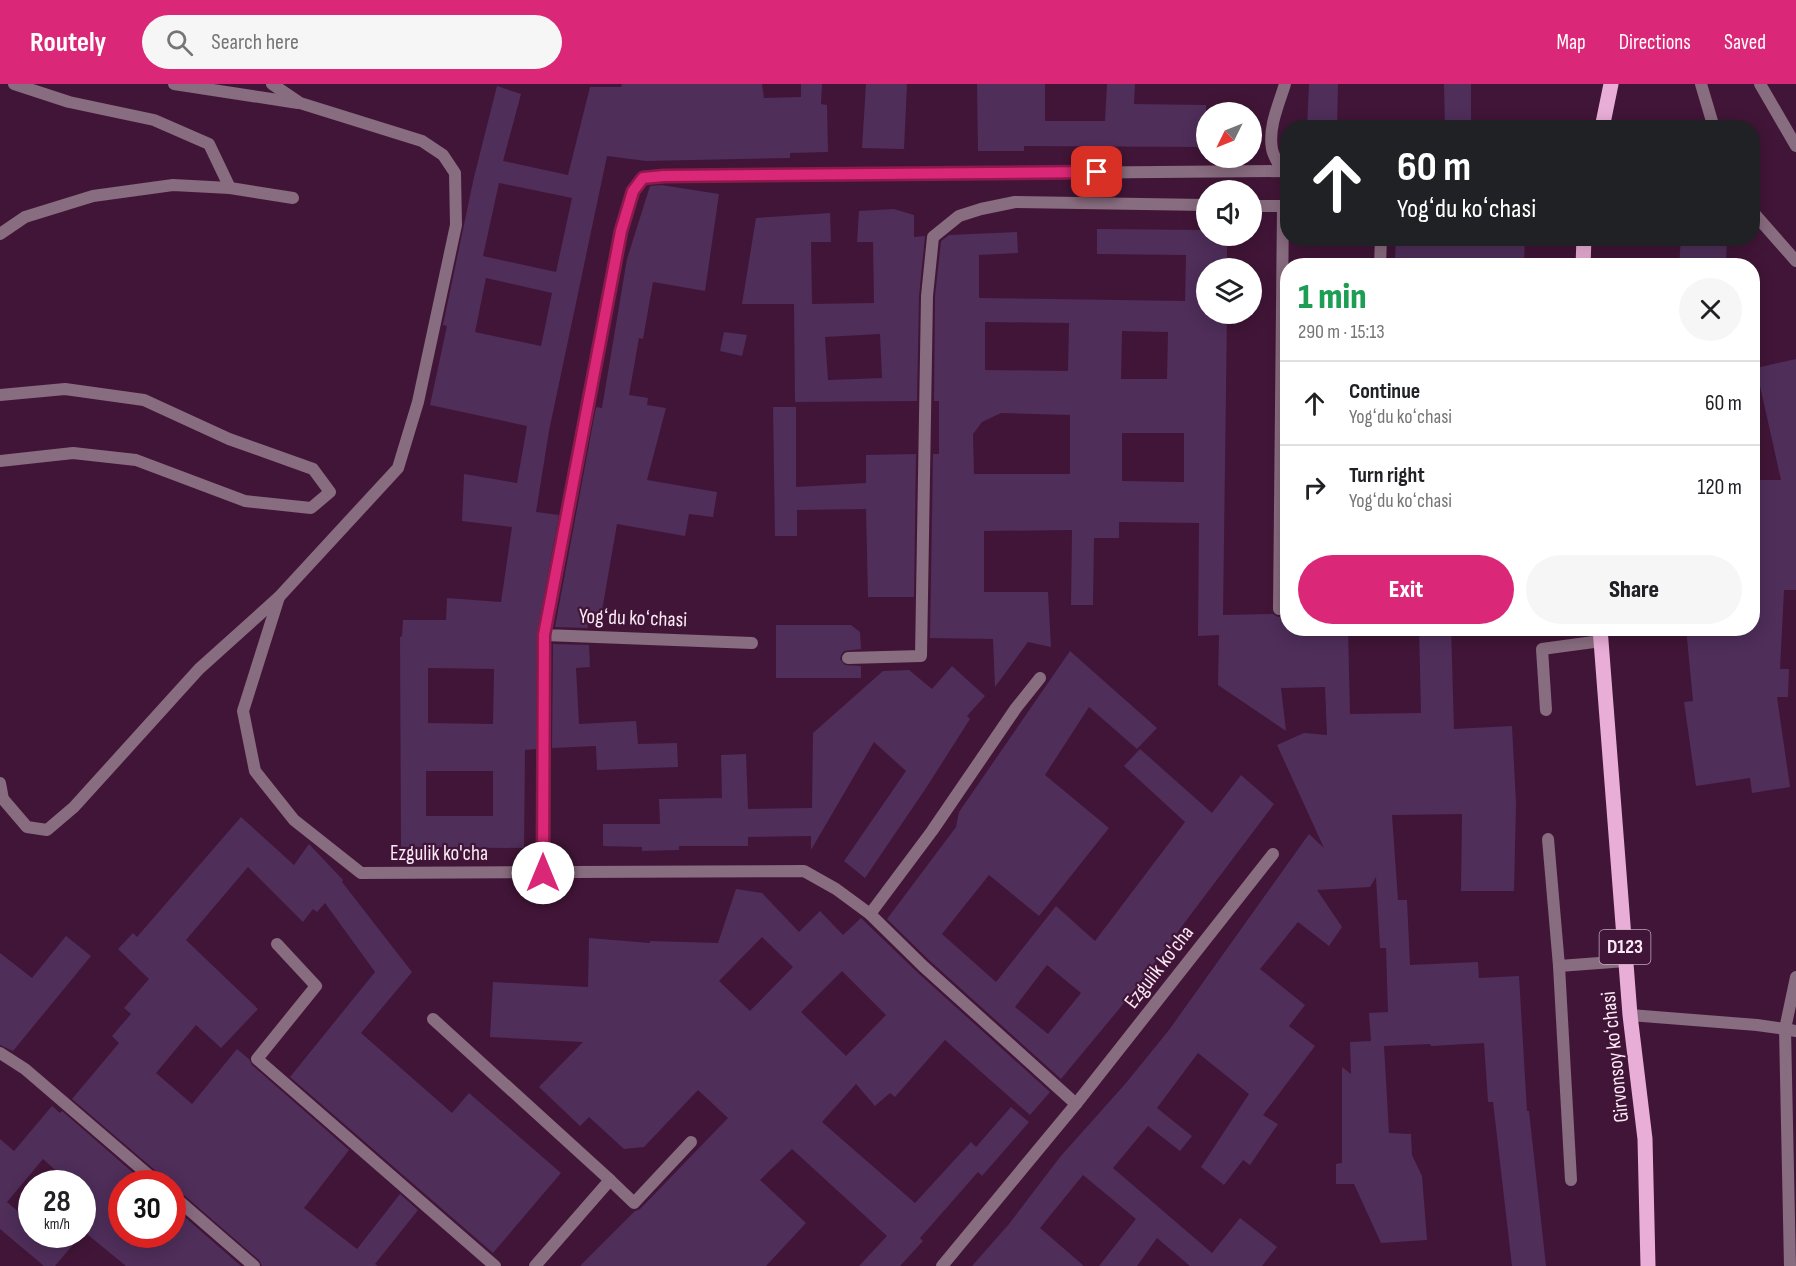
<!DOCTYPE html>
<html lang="en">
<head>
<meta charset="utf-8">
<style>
	body { margin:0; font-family:"Sofia Sans Condensed",sans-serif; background:#f6f6f6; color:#202124; height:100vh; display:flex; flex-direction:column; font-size:22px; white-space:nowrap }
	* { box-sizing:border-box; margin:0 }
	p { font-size:20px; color:#757577 }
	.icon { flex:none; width:33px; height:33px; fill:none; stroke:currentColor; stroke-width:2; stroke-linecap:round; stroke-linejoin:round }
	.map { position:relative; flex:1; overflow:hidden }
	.sheet { position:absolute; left:1280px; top:174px; width:480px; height:378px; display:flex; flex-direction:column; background:#fff; border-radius:24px; box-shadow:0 3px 15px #0003 }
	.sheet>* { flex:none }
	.hud { position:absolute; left:1280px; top:36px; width:480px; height:126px; border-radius:24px; box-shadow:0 3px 15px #0003; background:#202124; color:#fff; overflow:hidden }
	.needle { width:39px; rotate:227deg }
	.tools { position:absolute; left:1196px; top:18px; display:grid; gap:12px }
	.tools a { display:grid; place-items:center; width:66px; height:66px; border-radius:50%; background:#fff; box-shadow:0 3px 15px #0003; font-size:30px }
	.speed { position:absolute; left:18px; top:1086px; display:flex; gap:12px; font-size:30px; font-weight:700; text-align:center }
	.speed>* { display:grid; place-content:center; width:78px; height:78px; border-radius:50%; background:#fff; box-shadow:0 3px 15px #0003; line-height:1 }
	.speed small { font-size:15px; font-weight:400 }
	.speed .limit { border:9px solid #d22; background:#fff; color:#111 }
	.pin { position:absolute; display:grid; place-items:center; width:51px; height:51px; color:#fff; margin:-26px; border-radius:12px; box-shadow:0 3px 9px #0006 }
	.me { position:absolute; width:66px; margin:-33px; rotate:0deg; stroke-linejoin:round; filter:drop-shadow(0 0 4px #0008) }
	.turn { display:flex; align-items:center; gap:21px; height:126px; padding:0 18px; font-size:27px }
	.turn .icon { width:78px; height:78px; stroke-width:2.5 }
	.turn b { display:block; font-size:42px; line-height:51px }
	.round { display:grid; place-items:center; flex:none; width:63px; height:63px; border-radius:32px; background:#f6f6f6 }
	.headline { display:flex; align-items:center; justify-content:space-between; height:102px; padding:0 18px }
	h1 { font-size:36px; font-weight:800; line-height:45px; color:#1e9e55 }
	.primary-button { display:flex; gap:12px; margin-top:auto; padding:12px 18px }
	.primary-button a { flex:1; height:69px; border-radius:36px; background:#db2777; color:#fff; font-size:24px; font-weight:800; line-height:69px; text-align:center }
	.primary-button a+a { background:#f6f6f6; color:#202124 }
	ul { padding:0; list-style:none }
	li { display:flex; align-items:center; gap:18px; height:84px; padding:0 18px; border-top:2px solid #e0e0e0 }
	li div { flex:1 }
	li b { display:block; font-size:22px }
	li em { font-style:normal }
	header { display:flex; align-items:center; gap:36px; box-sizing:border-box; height:84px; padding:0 30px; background:#db2777; color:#fff }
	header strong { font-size:28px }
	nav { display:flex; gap:33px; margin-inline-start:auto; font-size:21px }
	.search { width:420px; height:54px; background:#f6f6f6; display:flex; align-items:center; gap:15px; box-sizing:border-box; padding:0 21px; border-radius:33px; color:#757577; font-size:22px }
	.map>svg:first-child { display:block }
	.building { fill:#4f2e5a; fill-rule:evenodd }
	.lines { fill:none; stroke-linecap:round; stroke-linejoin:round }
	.service { stroke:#886c7f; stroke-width:12 }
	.minor { stroke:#886c7f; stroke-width:12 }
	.primary { stroke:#e8aed7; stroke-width:15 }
	.route-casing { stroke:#8e194d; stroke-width:15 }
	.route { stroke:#db2777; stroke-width:10 }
	.labels { text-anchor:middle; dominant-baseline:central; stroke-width:4.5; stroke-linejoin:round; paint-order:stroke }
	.shield { fill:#411537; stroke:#c3a9bc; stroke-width:1.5 }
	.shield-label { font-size:20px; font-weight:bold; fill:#fbe9f5 }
	.street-label { font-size:21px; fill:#fbe9f5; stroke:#411537 }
</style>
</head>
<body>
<header>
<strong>Routely</strong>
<div class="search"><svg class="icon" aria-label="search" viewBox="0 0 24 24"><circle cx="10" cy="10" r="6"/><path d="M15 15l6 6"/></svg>Search here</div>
<nav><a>Map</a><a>Directions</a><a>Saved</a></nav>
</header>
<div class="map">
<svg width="1796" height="1182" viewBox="0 0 1796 1182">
	<rect width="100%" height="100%" fill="#411537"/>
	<g class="building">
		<path d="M 622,0 L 762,0 L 764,14 L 801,13 L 801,0 L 822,0 L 821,20 L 827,21 L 828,68 L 790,69 L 790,74 L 646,77 L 607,72 L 549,347 L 536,428 L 559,431 L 537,549 L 536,665 L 525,666 L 524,764 L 401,763 L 400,553 L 402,552 L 403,536 L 446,536 L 447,514 L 501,518 L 512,443 L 462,437 L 464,390 L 517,399 L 527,342 L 430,321 L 447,242 L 443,241 L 474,93 L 497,2 L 521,10 L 503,77 L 568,91 L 590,3 L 621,3 ZM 499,99 L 572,114 L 556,188 L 483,172 ZM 486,194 L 552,209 L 541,262 L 475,248 ZM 428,584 L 494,585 L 493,640 L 428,639 ZM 426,687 L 493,687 L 493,732 L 426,732 Z"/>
		<path d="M 866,0 L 907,0 L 904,65 L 862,64 Z"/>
		<path d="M 977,0 L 1045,0 L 1045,37 L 1105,37 L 1107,0 L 1135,0 L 1134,20 L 1206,21 L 1206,63 L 1024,62 L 1024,67 L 978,67 Z"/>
		<path d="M 1309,0 L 1338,0 L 1337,44 L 1307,44 Z"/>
		<path d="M 1444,0 L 1471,0 L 1471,44 L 1445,44 Z"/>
		<path d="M 661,101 L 719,110 L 705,207 L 653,198 L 643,255 L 639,254 L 629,311 L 648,314 L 647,321 L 666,324 L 647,396 L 717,408 L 713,433 L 689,430 L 685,452 L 617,440 L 600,538 L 587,536 L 588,544 L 555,543 L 596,323 L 602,324 L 627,175 L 650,102 Z"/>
		<path d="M 894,125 L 914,131 L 914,153 L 925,152 L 919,212 L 917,317 L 795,318 L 794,220 L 742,220 L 756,134 L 830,129 L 831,158 L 811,158 L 812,220 L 874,219 L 873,158 L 857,158 L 859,127 ZM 880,250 L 882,294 L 828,296 L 825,253 Z"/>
		<path d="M 1097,145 L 1206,146 L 1206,152 L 1227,152 L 1227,184 L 1206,184 L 1206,230 L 1227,230 L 1223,531 L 1273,530 L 1278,533 L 1287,533 L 1287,544 L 1348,544 L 1350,630 L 1421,629 L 1419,544 L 1451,544 L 1454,645 L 1512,642 L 1516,719 L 1514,807 L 1461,807 L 1462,730 L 1392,731 L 1398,816 L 1407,816 L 1410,881 L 1478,878 L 1479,894 L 1519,892 L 1527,1027 L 1529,1027 L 1546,1182 L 1512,1182 L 1493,1018 L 1488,1018 L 1484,959 L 1431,962 L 1430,960 L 1384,962 L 1389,1049 L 1411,1050 L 1412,1071 L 1422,1092 L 1427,1156 L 1381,1159 L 1354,1100 L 1336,1100 L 1336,1080 L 1342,1079 L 1342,983 L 1351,990 L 1350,958 L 1371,957 L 1369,929 L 1388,928 L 1386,864 L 1380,864 L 1376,793 L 1370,803 L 1317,806 L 1342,843 L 1329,862 L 1298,838 L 1260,885 L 1305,921 L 1289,942 L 1315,962 L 1263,1031 L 1278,1040 L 1250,1081 L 1243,1076 L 1224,1101 L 1201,1083 L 1249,1010 L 1198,969 L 1157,1024 L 1192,1052 L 1180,1067 L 1148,1042 L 1113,1084 L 1212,1169 L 1240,1134 L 1277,1163 L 1262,1182 L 1190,1182 L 1157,1154 L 1137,1182 L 1099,1182 L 1136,1135 L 1083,1091 L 1040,1144 L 1084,1182 L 972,1182 L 1009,1140 L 1060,1073 L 1126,999 L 1169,946 L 1309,750 L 1324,764 L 1277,661 L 1304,649 L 1327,651 L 1325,603 L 1281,604 L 1286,647 L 1218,601 L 1219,551 L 1198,552 L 1199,439 L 1119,438 L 1119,454 L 1094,454 L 1093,521 L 1071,521 L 1072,446 L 984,447 L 984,508 L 1048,508 L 1051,563 L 1028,558 L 995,603 L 993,555 L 930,554 L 933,370 L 939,370 L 939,317 L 934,317 L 935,212 L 941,157 L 949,151 L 1017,148 L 1018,169 L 979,171 L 979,214 L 1185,217 L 1186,171 L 1097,170 ZM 985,238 L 1069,239 L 1068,287 L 985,286 ZM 1122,247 L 1168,248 L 1167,295 L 1121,295 ZM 1001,329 L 1070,331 L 1070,390 L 974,390 L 973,350 L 982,338 ZM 1122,349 L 1184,349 L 1184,398 L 1122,397 Z"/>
		<path d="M 1396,154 L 1525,154 L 1524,179 L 1431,177 L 1431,175 L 1395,175 Z"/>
		<path d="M 1681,154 L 1727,154 L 1726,182 L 1679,182 Z"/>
		<path d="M 724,248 L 747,251 L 742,272 L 720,267 Z"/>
		<path d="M 1796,275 L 1796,506 L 1784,506 L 1780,585 L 1789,585 L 1788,613 L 1777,613 L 1790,703 L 1752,709 L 1750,694 L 1696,702 L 1684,618 L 1693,617 L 1686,544 L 1752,544 L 1752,396 L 1781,396 L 1756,284 Z"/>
		<path d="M 773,323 L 796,323 L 796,403 L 866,399 L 866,371 L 916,370 L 914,513 L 868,513 L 866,425 L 797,426 L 797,452 L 775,452 Z"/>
		<path d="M 776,541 L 851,541 L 860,548 L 861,565 L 844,567 L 841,571 L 840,575 L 845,581 L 861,582 L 861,594 L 776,594 Z"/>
		<path d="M 553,560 L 589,561 L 590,583 L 576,584 L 579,640 L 636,637 L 638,660 L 677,659 L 678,683 L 597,686 L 596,662 L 552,664 Z"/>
		<path d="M 1070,567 L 1157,644 L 1137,665 L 1089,623 L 1045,691 L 1109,744 L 1039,832 L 989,791 L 942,850 L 996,898 L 1056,822 L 1095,857 L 1185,738 L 1124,682 L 1140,665 L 1212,729 L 1241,691 L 1274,720 L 1124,919 L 1061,995 L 929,876 L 887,835 L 956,743 L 959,728 ZM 1047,881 L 1081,909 L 1048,950 L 1015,923 Z"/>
		<path d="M 952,582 L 985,612 L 967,632 L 970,635 L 926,704 L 865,794 L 844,777 L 906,687 L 874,658 L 811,766 L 811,752 L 748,753 L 748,762 L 679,762 L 679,766 L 642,767 L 642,763 L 603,762 L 603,740 L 660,740 L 659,715 L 722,714 L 721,671 L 746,670 L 748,725 L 812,724 L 813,649 L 883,587 L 909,586 L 932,605 Z"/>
		<path d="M 241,733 L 294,781 L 309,760 L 343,796 L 342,798 L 412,888 L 361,949 L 452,1029 L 469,1009 L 561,1089 L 493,1169 L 290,993 L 375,888 L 325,819 L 317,828 L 313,825 L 303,838 L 248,783 L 186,856 L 258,925 L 221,964 L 196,941 L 156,989 L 192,1020 L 237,965 L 249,975 L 252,981 L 349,1066 L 304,1124 L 357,1165 L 400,1110 L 418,1126 L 375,1180 L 378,1182 L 262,1182 L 259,1176 L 177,1105 L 172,1103 L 172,1100 L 167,1100 L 164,1094 L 72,1015 L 119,959 L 112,952 L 131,930 L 124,924 L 149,895 L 118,865 L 133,849 L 137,853 Z"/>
		<path d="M 736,805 L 762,809 L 799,848 L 820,827 L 843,851 L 861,834 L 917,888 L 1050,1008 L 1030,1031 L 945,956 L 895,1013 L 890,1009 L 875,1022 L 856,1000 L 822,1038 L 915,1119 L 971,1058 L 976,1063 L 1011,1023 L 1029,1038 L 982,1092 L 978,1088 L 920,1154 L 923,1157 L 900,1182 L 859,1182 L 887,1152 L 792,1065 L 760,1096 L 806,1139 L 766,1182 L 580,1182 L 635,1127 L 640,1125 L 728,1034 L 698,1006 L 644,1063 L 624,1065 L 589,1033 L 580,1042 L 539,1003 L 583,958 L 490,953 L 493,898 L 588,903 L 589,854 L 650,859 L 650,857 L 718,859 ZM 762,853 L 793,883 L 750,927 L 719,897 ZM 842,887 L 886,931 L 846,972 L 801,928 Z"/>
		<path d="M 66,852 L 91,872 L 13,967 L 0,961 L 0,869 L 32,894 Z"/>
		<path d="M 52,1022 L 60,1029 L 62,1027 L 146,1100 L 122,1100 L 122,1150 L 172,1150 L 172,1122 L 241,1182 L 126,1182 L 82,1146 L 82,1100 L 71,1100 L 43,1075 L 7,1118 L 32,1139 L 32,1150 L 82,1150 L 55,1182 L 44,1182 L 0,1145 L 0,1055 L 14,1067 Z"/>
	</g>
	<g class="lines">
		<g class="service">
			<path d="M 14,0 L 69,18 L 154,36 L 209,60 L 230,104"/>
			<path d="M 174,0 L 298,19"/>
			<path d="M 1283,122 L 1279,525 L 1287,525"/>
			<path d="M 0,150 L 25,133 L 93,112 L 173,101 L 230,104 L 293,114"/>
			<path d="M 1380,182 L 1381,154"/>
			<path d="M 0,311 L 65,305 L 144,316 L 229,355 L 313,385 L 330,408 L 311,424 L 245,417 L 136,376 L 73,369 L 0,377"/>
			<path d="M 1546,626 L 1542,565 L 1601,557"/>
			<path d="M 0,699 L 3,715 L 27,743 L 47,746 L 74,723 L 199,585 L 279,513 L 398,384 L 418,318 L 456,141 L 455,89 L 443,71 L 422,57 L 300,19 L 272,0"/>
			<path d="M 1548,755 L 1559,882 L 1626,877"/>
			<path d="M 277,860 L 316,902 L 257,975 L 495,1182"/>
			<path d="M 1559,882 L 1571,1096"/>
			<path d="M 433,935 L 610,1096 L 535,1182"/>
			<path d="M 0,969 L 25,985 L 159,1100"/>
			<path d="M 610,1096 L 634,1119 L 691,1058"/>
			<path d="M 172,1111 L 254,1182"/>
		</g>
		<g class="minor">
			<path d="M 1701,0 L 1714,44"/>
			<path d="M 1760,0 L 1796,62"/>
			<path d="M 1282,87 C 1279,80 1273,72 1272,65 C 1268,43 1279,20 1285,0"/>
			<path d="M 1251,122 L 1287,122"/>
			<path d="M 1752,127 L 1796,177"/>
			<path d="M 279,513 L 243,627 L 255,687 L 294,736 L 361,789 L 804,787 L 836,805 L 870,830 L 923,882 L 1076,1020"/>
			<path d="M 752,559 L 545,551 L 621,147 L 633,107 L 643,94 L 664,92 L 1287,87"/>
			<path d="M 848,574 L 921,572 L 927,212 L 933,153 L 959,132 L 981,125 L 1015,118 L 1206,121"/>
			<path d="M 543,788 L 545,551"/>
			<path d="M 870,830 L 932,747 L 1016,624 L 1040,594"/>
			<path d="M 1796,893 L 1785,945 L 1796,947"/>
			<path d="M 1630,931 L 1757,941 L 1785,945 L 1790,1182"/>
			<path d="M 942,1182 L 1076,1020 L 1273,770"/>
		</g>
		<g class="primary">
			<path d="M 1602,44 L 1611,0"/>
			<path d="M 1583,182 L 1584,154"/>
			<path d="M 1600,544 L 1630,931 L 1645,1055 L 1648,1182"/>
		</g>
	</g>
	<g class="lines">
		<g class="route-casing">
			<path id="route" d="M 543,789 L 544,551 L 621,147 L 633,107 L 643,94 L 664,92 L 1097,88"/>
		</g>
		<use href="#route" class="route"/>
	</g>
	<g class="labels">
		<rect class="shield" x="1599.5" y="846" width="51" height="34" rx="4.5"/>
		<g class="shield-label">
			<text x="1625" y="863">D123</text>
		</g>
		<g class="street-label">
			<text transform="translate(633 534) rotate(2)">Yogʻdu koʻchasi</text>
			<text x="439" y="769">Ezgulik ko'cha</text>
			<text transform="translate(1159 883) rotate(-52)">Ezgulik ko'cha</text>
			<text transform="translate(1615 973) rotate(-96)">Girvonsoy koʻchasi</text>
		</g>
	</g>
</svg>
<div class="tools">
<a><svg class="needle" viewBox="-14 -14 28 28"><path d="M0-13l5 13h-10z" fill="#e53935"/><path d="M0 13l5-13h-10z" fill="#757577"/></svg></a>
<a><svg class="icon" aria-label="sound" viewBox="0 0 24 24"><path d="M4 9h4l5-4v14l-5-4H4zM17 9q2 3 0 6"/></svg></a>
<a><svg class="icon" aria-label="layers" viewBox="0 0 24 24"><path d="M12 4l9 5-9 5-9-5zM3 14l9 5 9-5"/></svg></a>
</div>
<div class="speed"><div>28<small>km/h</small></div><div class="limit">30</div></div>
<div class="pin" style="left:1097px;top:88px;background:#d93025"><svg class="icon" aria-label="arrive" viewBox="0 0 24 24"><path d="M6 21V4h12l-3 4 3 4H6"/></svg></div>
<svg class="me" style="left:543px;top:789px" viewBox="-20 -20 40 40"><circle r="19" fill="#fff"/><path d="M0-13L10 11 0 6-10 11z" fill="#db2777"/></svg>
<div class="hud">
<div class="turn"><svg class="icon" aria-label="ahead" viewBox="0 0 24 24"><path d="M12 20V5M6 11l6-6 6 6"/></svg><div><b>60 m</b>Yogʻdu koʻchasi</div></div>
</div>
<section class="sheet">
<div class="headline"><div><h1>1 min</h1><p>290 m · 15:13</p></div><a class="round"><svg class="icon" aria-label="close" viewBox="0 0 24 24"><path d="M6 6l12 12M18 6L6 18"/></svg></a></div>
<ul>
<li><svg class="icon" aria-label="ahead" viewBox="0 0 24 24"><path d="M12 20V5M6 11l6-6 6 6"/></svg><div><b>Continue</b><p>Yogʻdu koʻchasi</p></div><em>60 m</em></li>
<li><svg class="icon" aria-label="right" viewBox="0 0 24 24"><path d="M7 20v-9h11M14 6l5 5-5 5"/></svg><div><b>Turn right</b><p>Yogʻdu koʻchasi</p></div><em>120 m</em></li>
</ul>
<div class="primary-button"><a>Exit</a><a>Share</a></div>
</section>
</div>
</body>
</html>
